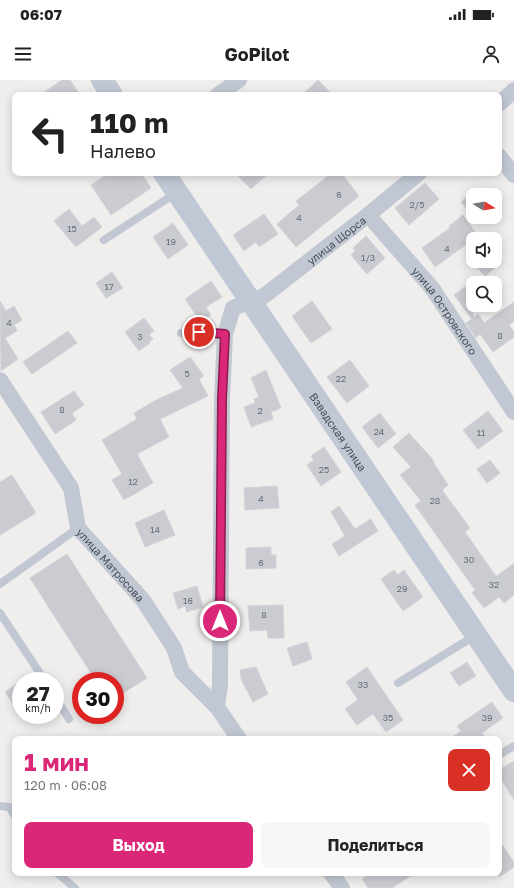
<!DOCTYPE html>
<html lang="ru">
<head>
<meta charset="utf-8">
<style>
	body { margin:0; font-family:"Golos Text",sans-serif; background:#f6f6f6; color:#222; height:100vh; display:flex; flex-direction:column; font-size:15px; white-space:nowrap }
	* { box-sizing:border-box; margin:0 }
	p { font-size:13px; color:#767676 }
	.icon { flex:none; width:22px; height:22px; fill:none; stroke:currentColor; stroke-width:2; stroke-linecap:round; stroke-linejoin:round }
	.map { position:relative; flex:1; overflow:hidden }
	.side { position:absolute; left:12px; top:656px; width:490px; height:140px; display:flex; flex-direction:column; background:#fff; border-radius:8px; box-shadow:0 2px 10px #0003 }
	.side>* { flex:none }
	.hud { position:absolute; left:12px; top:12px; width:490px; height:84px; border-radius:8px; box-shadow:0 2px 10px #0003; background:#fff; color:#222; overflow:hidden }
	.needle { width:26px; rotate:101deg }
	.tools { position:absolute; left:466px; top:108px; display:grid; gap:8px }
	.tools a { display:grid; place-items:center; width:36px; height:36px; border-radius:8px; background:#fff; box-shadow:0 2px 10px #0003; font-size:20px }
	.speed { position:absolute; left:12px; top:592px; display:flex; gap:8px; font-size:20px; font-weight:700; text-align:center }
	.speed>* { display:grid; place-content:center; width:52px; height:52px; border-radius:50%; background:#fff; box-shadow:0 2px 10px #0003; line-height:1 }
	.speed small { font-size:10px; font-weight:400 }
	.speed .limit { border:6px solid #d22; background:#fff; color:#111 }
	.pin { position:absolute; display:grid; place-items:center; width:34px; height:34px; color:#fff; margin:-17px; border:2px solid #fff; border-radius:50%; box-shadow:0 1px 4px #0007 }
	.me { position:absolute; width:44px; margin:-22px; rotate:0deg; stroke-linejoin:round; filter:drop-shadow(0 0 3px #0008) }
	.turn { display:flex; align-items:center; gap:14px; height:84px; padding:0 12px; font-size:18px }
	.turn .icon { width:52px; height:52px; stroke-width:2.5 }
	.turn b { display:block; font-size:28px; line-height:34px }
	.round { display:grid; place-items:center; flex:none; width:42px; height:42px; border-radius:8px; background:#f6f6f6 }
	.headline { display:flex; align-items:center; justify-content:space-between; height:68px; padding:0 12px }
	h1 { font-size:24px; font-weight:700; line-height:30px; color:#db2777 }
	.cta { display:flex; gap:8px; margin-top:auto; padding:8px 12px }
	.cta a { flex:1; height:46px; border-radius:8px; background:#db2777; color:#fff; font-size:16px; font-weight:700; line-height:46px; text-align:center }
	.cta a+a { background:#f6f6f6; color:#222 }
	.status { display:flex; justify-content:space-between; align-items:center; height:28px; padding:0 20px; background:#fff; direction:ltr }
	.status svg { height:11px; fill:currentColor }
	header { display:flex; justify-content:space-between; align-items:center; height:52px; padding:0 12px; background:#fff; font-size:18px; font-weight:700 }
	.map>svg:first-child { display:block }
	.building { fill:#caccd2; stroke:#d1d3d9 }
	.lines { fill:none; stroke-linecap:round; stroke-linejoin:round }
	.lane { stroke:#c1c8d3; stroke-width:8 }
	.street { stroke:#c1c8d3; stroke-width:16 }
	.secondary { stroke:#c0c8d6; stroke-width:22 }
	.route-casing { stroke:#8e194d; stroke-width:10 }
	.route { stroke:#db2777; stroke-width:7 }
	.labels { text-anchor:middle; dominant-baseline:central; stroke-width:4; stroke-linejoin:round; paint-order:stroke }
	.number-label { font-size:9px; fill:#676e78 }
	.street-label { font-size:11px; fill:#464e5a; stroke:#fff }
</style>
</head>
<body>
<div class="status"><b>06:07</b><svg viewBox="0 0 49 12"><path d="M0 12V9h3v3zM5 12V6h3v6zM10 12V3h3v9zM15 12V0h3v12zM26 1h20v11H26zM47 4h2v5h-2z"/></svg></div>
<header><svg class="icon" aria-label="menu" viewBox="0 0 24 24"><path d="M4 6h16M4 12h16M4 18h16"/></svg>GoPilot<svg class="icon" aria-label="person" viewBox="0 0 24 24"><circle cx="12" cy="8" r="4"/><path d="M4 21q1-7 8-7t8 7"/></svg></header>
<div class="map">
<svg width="514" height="808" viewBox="0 0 514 808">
	<rect width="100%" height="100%" fill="#f0eeed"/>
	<g class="building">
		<path d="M 62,0 L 70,0 L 80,15 L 40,15 Z"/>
		<path d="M 318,0 L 333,15 L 302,15 Z"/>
		<path d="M 109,93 L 141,93 L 151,108 L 111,135 L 91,105 Z"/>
		<path d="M 235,93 L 269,93 L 251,109 Z"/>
		<path d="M 332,93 L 341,93 L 359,116 L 296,167 L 277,144 L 299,125 L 296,121 Z"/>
		<path d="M 425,103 L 439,119 L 409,145 L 395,128 Z"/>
		<path d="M 472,112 L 475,115 L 473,115 L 473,136 L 461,122 Z"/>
		<path d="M 69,129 L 82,146 L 94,137 L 102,147 L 76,167 L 54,141 Z"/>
		<path d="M 264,134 L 278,154 L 259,167 L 256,162 L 244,171 L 233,155 Z"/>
		<path d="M 463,135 L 478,156 L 435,187 L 422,168 L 450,148 L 449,146 Z"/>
		<path d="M 173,143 L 188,165 L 168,179 L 153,157 Z"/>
		<path d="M 366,156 L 385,178 L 367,194 L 351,175 L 355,171 L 353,168 Z"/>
		<path d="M 471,181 L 503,181 L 485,196 Z"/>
		<path d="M 112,192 L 123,208 L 106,218 L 96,203 Z"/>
		<path d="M 211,201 L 222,217 L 206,227 L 211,235 L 201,242 L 185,219 Z"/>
		<path d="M 473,201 L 473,238 L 478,234 L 484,243 L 514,222 L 514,241 L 509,245 L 514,252 L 514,257 L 493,272 L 480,254 L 476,258 L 466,243 L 472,239 L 454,215 Z"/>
		<path d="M 0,221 L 6,231 L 14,226 L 22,240 L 14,245 L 17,251 L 5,258 L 18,279 L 1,291 Z"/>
		<path d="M 312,221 L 332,249 L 311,263 L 292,236 Z"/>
		<path d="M 144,238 L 154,251 L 149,254 L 153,259 L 149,262 L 150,263 L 139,271 L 125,252 Z"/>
		<path d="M 68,251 L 77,263 L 32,294 L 23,282 Z"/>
		<path d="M 190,277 L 204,296 L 199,299 L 208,316 L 160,339 L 169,357 L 137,374 L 153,403 L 124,420 L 112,400 L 122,394 L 102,360 L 137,339 L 134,333 L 156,320 L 183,308 L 170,290 Z"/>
		<path d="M 350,280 L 369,306 L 347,323 L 327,297 Z"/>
		<path d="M 266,290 L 281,328 L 271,332 L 273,339 L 251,347 L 244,327 L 255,323 L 254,319 L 259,317 L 251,298 Z"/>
		<path d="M 74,311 L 84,325 L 72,333 L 76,340 L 55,354 L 41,332 Z"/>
		<path d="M 488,331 L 503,351 L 478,369 L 463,350 Z"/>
		<path d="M 380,333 L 396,354 L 378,368 L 362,347 Z"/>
		<path d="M 409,353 L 434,381 L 433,382 L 448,405 L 442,410 L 470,448 L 465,452 L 495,495 L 497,496 L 514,483 L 514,515 L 504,523 L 499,517 L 484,528 L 472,513 L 475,510 L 415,425 L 421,421 L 400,395 L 411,387 L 393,367 Z"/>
		<path d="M 324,367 L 341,392 L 321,406 L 307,385 L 314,380 L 311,376 Z"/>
		<path d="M 490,380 L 500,393 L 487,403 L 477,389 Z"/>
		<path d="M 12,395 L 36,433 L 0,455 L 0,402 Z"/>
		<path d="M 277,406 L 279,428 L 245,430 L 244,408 Z"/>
		<path d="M 339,426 L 355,449 L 371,439 L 378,451 L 339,476 L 332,464 L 345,456 L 331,432 Z"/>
		<path d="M 164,430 L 175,455 L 145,467 L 135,443 Z"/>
		<path d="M 271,467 L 271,475 L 276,475 L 276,488 L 246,489 L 246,468 Z"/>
		<path d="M 67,474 L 147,598 L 115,618 L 115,601 L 96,601 L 30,498 Z"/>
		<path d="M 394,490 L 398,495 L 404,490 L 423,517 L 403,531 L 381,499 Z"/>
		<path d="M 197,506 L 203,527 L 187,532 L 185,526 L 178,529 L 173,513 Z"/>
		<path d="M 283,525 L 284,558 L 268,558 L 267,550 L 250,551 L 248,526 Z"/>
		<path d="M 307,562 L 312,579 L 293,586 L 287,568 Z"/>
		<path d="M 467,582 L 476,596 L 459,606 L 450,593 Z"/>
		<path d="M 256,587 L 268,614 L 253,622 L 241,599 L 240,590 Z"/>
		<path d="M 367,587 L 403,640 L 386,652 L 373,634 L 357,645 L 345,629 L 358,620 L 346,602 Z"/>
		<path d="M 21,601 L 21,635 L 5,612 Z"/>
		<path d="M 492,622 L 503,638 L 482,653 L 486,659 L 449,659 L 461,651 L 457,646 Z"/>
		<path d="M 514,681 L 514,720 L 499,696 L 499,690 Z"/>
		<path d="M 499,760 L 514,782 L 514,787 L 499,797 Z"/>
		<path d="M 372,793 L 415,793 L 392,808 L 368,808 L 362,799 Z"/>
	</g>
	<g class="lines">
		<g class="lane">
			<path d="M 104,160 L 176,113"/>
			<path d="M 181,253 L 225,254"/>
			<path d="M 0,504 L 78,448"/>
			<path d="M 0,533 L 45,601"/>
			<path d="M 398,603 L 476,555"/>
			<path d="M 55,617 L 69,639"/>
			<path d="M 499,675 L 514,666"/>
			<path d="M 0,726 L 9,727 L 15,736"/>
			<path d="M 57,793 L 75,808"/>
		</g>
		<g class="street">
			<path d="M 218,15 L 239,0"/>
			<path d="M 499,24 L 514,10"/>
			<path d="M 499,76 L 514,95"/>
			<path id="s1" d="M 368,135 L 432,208 L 514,332"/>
			<path id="s2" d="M 0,300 L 71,408 L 78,448 L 143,520 L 174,568 L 182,592 L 217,627 L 239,659"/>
			<path id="s3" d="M 217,627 L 220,604 L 222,319 L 225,254 L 233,228 L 264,216 L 368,135 L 419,93"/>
			<path d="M 331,793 L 342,808"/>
		</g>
		<g class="secondary">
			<path d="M 102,0 L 112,15"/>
			<path id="s4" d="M 164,93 L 514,611"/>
		</g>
	</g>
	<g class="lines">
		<g class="route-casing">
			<path id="route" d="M 199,252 L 225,254 L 222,319 L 220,541"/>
		</g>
		<use href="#route" class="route"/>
	</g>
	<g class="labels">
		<g class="number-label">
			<text x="339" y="114">6</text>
			<text x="417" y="124">2/5</text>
			<text x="299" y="137">4</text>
			<text x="72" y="148">15</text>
			<text x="171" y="161">19</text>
			<text x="447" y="168">4</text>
			<text x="368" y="177">1/3</text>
			<text x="109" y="206">17</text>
			<text x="9" y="242">4</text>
			<text x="500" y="255">8</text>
			<text x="140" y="256">3</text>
			<text x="187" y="293">5</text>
			<text x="341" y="298">22</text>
			<text x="62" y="329">8</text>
			<text x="260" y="330">2</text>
			<text x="379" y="351">24</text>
			<text x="481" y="352">11</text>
			<text x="324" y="389">25</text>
			<text x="133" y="401">12</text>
			<text x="261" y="418">4</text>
			<text x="435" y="420">28</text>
			<text x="155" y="449">14</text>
			<text x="469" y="479">30</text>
			<text x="261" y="482">6</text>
			<text x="494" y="504">32</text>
			<text x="402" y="508">29</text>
			<text x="188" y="520">16</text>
			<text x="264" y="534">8</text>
			<text x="363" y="604">33</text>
			<text x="388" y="637">35</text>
			<text x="487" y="637">39</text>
		</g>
		<g class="street-label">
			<text stroke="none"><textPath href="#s3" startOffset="525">улица Щорса</textPath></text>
			<text stroke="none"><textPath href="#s1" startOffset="123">улица Островского</textPath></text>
			<text stroke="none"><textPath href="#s4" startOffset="312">Взвадская улица</textPath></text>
			<text stroke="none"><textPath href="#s2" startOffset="219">улица Матросова</textPath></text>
		</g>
	</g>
</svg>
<div class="tools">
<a><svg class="needle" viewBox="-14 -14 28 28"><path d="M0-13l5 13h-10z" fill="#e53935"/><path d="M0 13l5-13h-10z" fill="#767676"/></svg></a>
<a><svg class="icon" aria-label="sound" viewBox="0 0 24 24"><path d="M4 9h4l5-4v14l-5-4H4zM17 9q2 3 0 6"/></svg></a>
<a><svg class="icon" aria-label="search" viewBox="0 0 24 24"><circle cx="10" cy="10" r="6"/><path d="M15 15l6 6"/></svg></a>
</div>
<div class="speed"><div>27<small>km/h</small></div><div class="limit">30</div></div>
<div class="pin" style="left:199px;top:252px;background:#d93025"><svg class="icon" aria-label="arrive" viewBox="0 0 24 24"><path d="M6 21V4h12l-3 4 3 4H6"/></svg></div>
<svg class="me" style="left:220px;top:541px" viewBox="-20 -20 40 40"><circle r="17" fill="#db2777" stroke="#fff" stroke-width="3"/><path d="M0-11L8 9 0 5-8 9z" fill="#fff"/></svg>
<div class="hud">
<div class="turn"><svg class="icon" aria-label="left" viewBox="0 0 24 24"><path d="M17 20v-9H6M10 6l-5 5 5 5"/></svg><div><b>110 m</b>Налево</div></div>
</div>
<section class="side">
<div class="headline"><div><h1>1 мин</h1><p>120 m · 06:08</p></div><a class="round" style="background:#d93025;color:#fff"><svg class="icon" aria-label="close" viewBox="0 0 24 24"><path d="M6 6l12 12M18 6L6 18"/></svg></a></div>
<div class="cta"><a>Выход</a><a>Поделиться</a></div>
</section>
</div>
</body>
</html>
